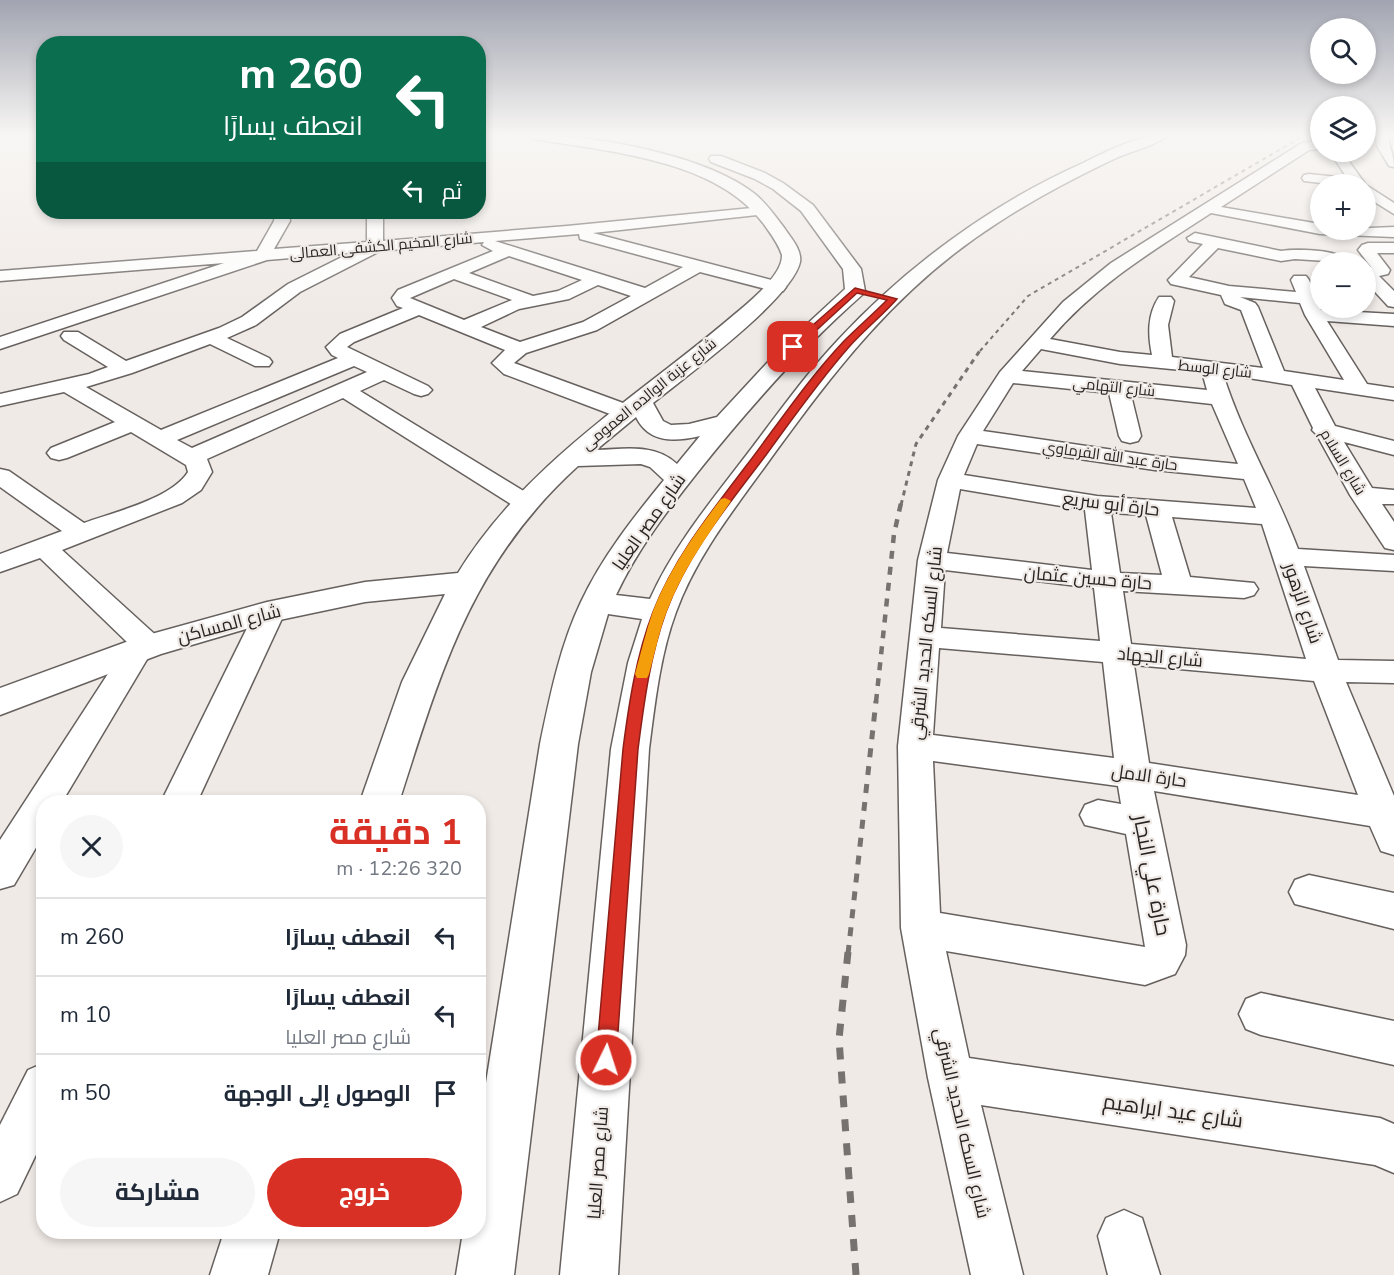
<!DOCTYPE html>
<html lang="ar">
<head>
<meta charset="utf-8">
<style>
	body { margin:0; font-family:"Nunito Sans",Cairo,sans-serif; background:#f6f6f7; color:#1f2937; direction:rtl; height:100vh; display:flex; flex-direction:column; font-size:22px; white-space:nowrap }
	* { box-sizing:border-box; margin:0 }
	p { font-size:20px; color:#747a83 }
	.icon { flex:none; width:33px; height:33px; fill:none; stroke:currentColor; stroke-width:2; stroke-linecap:round; stroke-linejoin:round }
	.map { position:relative; flex:1; overflow:hidden; direction:ltr }
	.side { position:absolute; left:36px; top:795px; width:450px; height:444px; display:flex; flex-direction:column; background:#fff; border-radius:24px; box-shadow:0 3px 9px #0003; direction:rtl }
	.side>* { flex:none }
	.guide { position:absolute; left:36px; top:36px; width:450px; height:183px; border-radius:24px; box-shadow:0 3px 9px #0003; direction:rtl; background:#0b6e4f; color:#fff; overflow:hidden }
	.buttons { position:absolute; left:1310px; top:18px; display:grid; gap:12px }
	.buttons a { display:grid; place-items:center; width:66px; height:66px; border-radius:50%; background:#fff; box-shadow:0 3px 9px #0003; font-size:30px }
	.pin { position:absolute; display:grid; place-items:center; width:51px; height:51px; color:#fff; margin:-26px; border-radius:12px; box-shadow:0 3px 9px #0006 }
	.me { position:absolute; width:66px; margin:-33px; rotate:4deg; stroke-linejoin:round; filter:drop-shadow(0 0 4px #0008) }
	.turn { display:flex; align-items:center; gap:21px; height:126px; padding:0 24px; font-size:27px }
	.turn .icon { width:78px; height:78px; stroke-width:2.5 }
	.turn b { display:block; font-size:42px; line-height:51px }
	.then { display:flex; align-items:center; height:57px; padding:0 24px; background:#0003; gap:12px; font-size:22px }
	.round { display:grid; place-items:center; flex:none; width:63px; height:63px; border-radius:32px; background:#f6f6f7 }
	.headline { display:flex; align-items:center; justify-content:space-between; height:102px; padding:0 24px }
	h1 { font-size:36px; font-weight:700; line-height:45px; color:#d93025 }
	.button { display:flex; gap:12px; margin-top:auto; padding:12px 24px }
	.button a { flex:1; height:69px; border-radius:36px; background:#d93025; color:#fff; font-size:24px; font-weight:700; line-height:69px; text-align:center }
	.button a+a { background:#f6f6f7; color:#1f2937 }
	ul { padding:0; list-style:none }
	li { display:flex; align-items:center; gap:18px; height:78px; padding:0 24px; border-top:2px solid #e0e1e3 }
	li div { flex:1 }
	li b { display:block; font-size:22px }
	li em { font-style:normal }
	.map>svg:first-child { display:block }
	.lines { fill:none; stroke-linecap:round; stroke-linejoin:round }
	.minor-casing { stroke:#66615e; stroke-width:3 }
	.tertiary-casing { stroke:#66615e; stroke-width:3 }
	.minor { fill:#fff; fill-rule:evenodd }
	.tertiary { fill:#fff; fill-rule:evenodd }
	.rail-far4 { stroke:#767270; stroke-width:2; stroke-dasharray:4 4; stroke-linecap:butt }
	.rail-far3 { stroke:#767270; stroke-width:3; stroke-dasharray:5 5; stroke-linecap:butt }
	.rail-far2 { stroke:#767270; stroke-width:4.5; stroke-dasharray:8 8; stroke-linecap:butt }
	.rail-far1 { stroke:#767270; stroke-width:5; stroke-dasharray:9 9; stroke-linecap:butt }
	.rail { stroke:#767270; stroke-width:7; stroke-dasharray:12 12; stroke-linecap:butt }
	.route { fill:#d93025; stroke:#8d1f18; stroke-width:1.5 }
	.slow { fill:#f59e0b }
	.labels { text-anchor:middle; dominant-baseline:central; stroke-width:4.5; stroke-linejoin:round; paint-order:stroke }
	.far-street-label { font-size:15px; fill:#262322; stroke:#f0eae6 }
	.street-label { font-size:18px; fill:#262322; stroke:#f0eae6 }
	.near-street-label { font-size:21px; fill:#262322; stroke:#f0eae6 }
</style>
</head>
<body>
<div class="map">
<svg width="1394" height="1275" viewBox="0 0 1394 1275">
	<rect width="100%" height="100%" fill="#f0eae6"/>
	<g class="lines">
		<g class="minor-casing">
			<g id="minor">
				<path d="M 1376,135 L 1388,135 C 1389,147 1394,155 1394,167 L 1389,166 L 1377,146 Z"/>
				<path d="M 1320,141 L 1320,149 L 1309,150 L 1221,207 L 1320,224 L 1320,230 L 1394,227 L 1394,237 L 1320,234 L 1211,213 C 1151,252 1097,284 1050,339 L 1120,352 L 1152,355 C 1148,335 1147,315 1159,297 L 1171,297 L 1174,301 L 1168,325 L 1172,357 L 1263,368 L 1241,310 L 1225,304 L 1221,295 L 1171,284 L 1168,280 L 1203,244 L 1189,241 L 1187,238 L 1195,233 L 1281,251 C 1294,249 1336,249 1344,259 L 1342,262 L 1295,259 L 1281,261 L 1218,248 L 1189,277 L 1229,286 L 1296,292 L 1291,280 L 1294,276 L 1306,276 L 1309,280 L 1321,310 L 1394,314 L 1394,326 L 1327,321 L 1367,384 L 1394,388 L 1394,400 L 1315,388 L 1335,426 L 1394,441 L 1394,455 L 1344,442 L 1372,488 L 1394,490 L 1394,504 L 1382,504 L 1394,522 L 1394,550 L 1385,548 L 1350,495 L 1317,435 L 1312,430 L 1313,428 L 1292,385 L 1223,374 C 1242,435 1276,490 1298,549 L 1394,555 L 1394,571 L 1304,566 L 1338,660 L 1394,661 L 1394,683 L 1346,682 L 1394,796 L 1394,855 L 1381,851 L 1370,826 L 1154,791 L 1186,945 L 1185,955 L 1175,974 L 1145,985 L 946,951 L 969,1058 L 1380,1118 L 1394,1124 L 1394,1173 L 1375,1165 L 981,1105 L 1023,1275 L 971,1275 L 928,1078 L 901,928 L 898,746 L 918,560 L 938,480 L 958,436 L 1000,372 L 1063,302 L 1111,263 L 1302,143 ZM 1240,297 L 1300,303 L 1305,315 L 1344,380 L 1284,371 L 1258,307 L 1255,303 ZM 1041,349 L 1120,364 L 1202,372 L 1207,390 L 1022,371 ZM 1013,383 L 1109,393 L 1119,436 L 1122,441 L 1130,443 L 1138,441 L 1141,436 L 1131,395 L 1212,404 L 1238,464 L 1155,456 L 983,431 ZM 977,444 L 1155,470 L 1244,479 L 1256,508 L 1097,496 L 964,475 ZM 960,489 L 1085,510 L 1092,570 L 947,553 ZM 1111,513 L 1146,515 L 1162,575 L 1120,573 ZM 1172,517 L 1262,524 L 1306,659 L 1131,644 L 1123,591 L 1244,598 L 1254,595 L 1258,589 L 1254,583 L 1190,577 ZM 945,570 L 1094,588 L 1100,641 L 941,628 ZM 939,648 L 1103,662 L 1114,758 L 933,735 ZM 1134,665 L 1314,681 L 1358,795 L 1149,763 ZM 933,761 L 1118,786 L 1121,804 L 1098,800 L 1085,805 L 1080,815 L 1085,825 L 1126,834 L 1145,947 L 940,913 Z"/>
				<path d="M 1330,152 L 1342,152 L 1366,185 L 1394,203 L 1394,214 L 1365,196 L 1365,184 L 1329,184 L 1304,181 L 1302,178 L 1304,175 L 1309,174 L 1347,178 Z"/>
				<path d="M 762,207 L 767,208 L 769,211 L 767,214 L 593,233 L 783,283 L 786,287 L 783,291 L 777,292 L 700,272 L 597,330 L 526,353 L 514,363 L 634,407 L 637,412 L 634,417 L 626,419 L 618,417 L 504,374 L 492,363 L 505,350 L 419,315 L 354,342 L 347,347 L 428,386 L 432,390 L 428,394 L 421,396 L 414,394 L 384,380 L 360,391 L 535,498 L 539,503 L 535,508 L 526,511 L 517,508 L 343,398 L 207,459 L 212,472 L 201,490 L 182,503 L 62,550 L 160,639 L 164,646 L 160,653 L 149,656 L 62,802 L 44,802 L 44,834 L 14,885 L 0,889 L 0,840 L 128,643 L 40,558 L 0,572 L 0,554 L 62,531 L 0,487 L 0,469 L 9,471 L 84,523 C 114,512 171,499 188,472 L 186,465 L 131,432 L 67,458 L 59,460 L 51,458 L 47,453 L 51,448 L 115,422 L 64,392 L 0,406 L 0,394 L 89,374 L 108,367 L 64,340 L 61,336 L 64,332 L 78,332 L 126,361 L 219,328 L 242,317 L 288,284 L 350,253 L 267,260 L 0,349 L 0,337 L 224,263 L 0,281 L 0,271 L 257,251 L 274,221 L 275,212 L 289,212 L 290,221 L 274,249 L 367,242 L 367,219 L 361,212 C 369,212 377,209 383,217 L 383,241 L 567,226 ZM 579,234 L 580,239 L 683,267 L 645,288 L 495,241 ZM 484,242 L 482,245 L 493,251 L 398,290 L 392,298 L 397,306 L 403,308 L 340,334 L 326,347 L 332,355 L 338,358 L 161,430 L 86,387 L 132,373 L 210,344 L 255,366 L 269,366 L 272,362 L 269,358 L 227,338 L 256,325 L 300,292 L 380,251 ZM 509,256 L 582,280 L 558,291 L 533,296 L 469,273 ZM 454,279 L 512,300 L 464,320 L 410,298 ZM 598,285 L 631,296 L 583,322 L 520,342 L 481,327 L 519,309 L 569,299 ZM 354,366 L 367,372 L 192,448 L 177,440 Z"/>
				<path d="M 1368,243 L 1394,243 L 1394,253 L 1377,253 L 1390,270 L 1388,274 L 1379,276 L 1394,291 L 1394,307 L 1388,306 L 1365,281 L 1365,268 L 1371,267 L 1358,250 L 1362,245 Z"/>
				<path d="M 270,603 L 280,605 L 285,612 L 197,802 L 161,802 L 255,612 L 260,605 Z"/>
				<path d="M 1309,875 L 1394,893 L 1394,929 L 1295,904 L 1289,892 L 1295,880 Z"/>
				<path d="M 1261,993 L 1394,1021 L 1394,1065 L 1261,1035 L 1246,1029 L 1239,1014 L 1246,999 Z"/>
				<path d="M 44,1063 L 44,1138 L 17,1194 L 0,1202 L 0,1125 L 28,1070 Z"/>
				<path d="M 1124,1210 L 1142,1218 L 1160,1275 L 1108,1275 L 1098,1236 L 1106,1218 Z"/>
			</g>
		</g>
		<g class="tertiary-casing">
			<g id="tertiary">
				<path d="M 528,135 C 593,135 704,154 755,194 C 767,204 776,217 785,229 C 791,238 802,250 800,262 C 792,299 685,377 653,403 L 663,421 L 671,425 L 689,424 L 717,417 L 780,349 L 845,289 L 843,269 L 801,211 L 773,189 L 755,179 L 711,162 L 709,159 L 711,156 L 721,156 L 765,173 L 783,183 L 813,205 L 861,269 L 865,291 L 862,295 C 801,349 748,409 697,473 C 667,511 637,550 616,595 L 650,599 C 674,545 713,499 748,453 C 777,415 805,375 838,340 C 907,266 991,204 1083,163 C 1110,150 1137,135 1168,135 C 1158,145 1128,152 1114,159 C 1074,178 1036,198 999,222 C 897,287 835,370 766,465 C 732,512 696,557 676,612 C 660,655 655,703 649,749 L 618,1275 L 560,1275 L 611,749 L 628,663 L 642,619 L 608,614 L 591,672 L 578,744 L 514,1275 L 456,1275 L 463,1232 L 478,1232 L 478,1133 L 540,744 C 550,696 560,646 581,602 C 602,557 633,518 664,480 L 650,467 L 641,464 L 578,466 C 471,563 441,671 399,802 L 360,802 L 402,682 L 445,594 L 365,602 L 270,622 L 161,654 L 0,715 L 0,688 L 137,638 L 267,602 L 365,582 L 458,573 C 526,462 638,397 735,314 C 749,302 783,275 782,255 C 778,243 770,233 763,223 C 715,159 609,152 535,139 ZM 636,417 C 649,443 674,442 700,436 L 677,464 C 655,443 624,449 596,450 Z"/>
				<path d="M 224,1232 L 280,1232 L 268,1275 L 210,1275 Z"/>
			</g>
		</g>
		<use href="#minor" class="minor"/>
		<use href="#tertiary" class="tertiary"/>
		<path class="rail-far4" d="M 980,351 L 1028,296 L 1305,135"/>
		<path class="rail-far3" d="M 901,505 L 916,444 L 981,349"/>
		<path class="rail-far2" d="M 876,702 L 894,534 L 901,503"/>
		<path class="rail-far1" d="M 848,954 L 876,701"/>
		<path class="rail" d="M 848,952 L 839,1039 L 856,1275"/>
	</g>
	<linearGradient id="sky" x2="0" y2="1"><stop stop-color="#a1a4b0"/><stop offset="0.43" stop-color="#f8f6f4"/><stop offset="1" stop-color="#f8f6f4" stop-opacity="0"/></linearGradient>
	<rect width="1394" height="314" fill="url(#sky)"/>
	<path class="route" d="M 855,288 L 897,299 C 882,316 864,330 849,347 C 819,381 793,418 766,455 C 729,504 688,553 666,612 C 650,656 644,703 638,749 L 616,1060 L 613,1067 L 606,1070 L 599,1067 L 596,1060 L 623,749 C 629,703 636,656 653,612 C 674,558 711,512 746,466 C 778,424 808,379 844,341 C 858,327 873,314 887,300 L 857,293 L 796,349 L 789,349 L 789,346 Z"/>
	<path class="slow" d="M 725,498 L 731,501 C 707,536 682,571 667,611 C 659,631 655,653 649,674 L 647,678 L 637,678 L 635,674 C 641,653 646,631 653,611 C 669,570 695,533 721,499 Z"/>
	<g class="labels">
		<g class="far-street-label">
			<text transform="translate(381 246) rotate(-5)">شارع المخيم الكشفى العمالى</text>
			<text transform="translate(1215 369) rotate(6)">شارع الوسط</text>
			<text transform="translate(1114 387) rotate(6)">شارع التهامي</text>
			<text transform="translate(649 394) rotate(-39)">شارع عزبة الوالده العمومى</text>
			<text transform="translate(1110 456) rotate(8)">حارة عبد الله الفرماوي</text>
			<text transform="translate(1343 462) rotate(59)">شارع السلام</text>
		</g>
		<g class="street-label">
			<text transform="translate(1111 504) rotate(7)">حارة أبو سريع</text>
			<text transform="translate(649 522) rotate(-55)">شارع مصر العليا</text>
			<text transform="translate(1088 578) rotate(5)">حارة حسين عثمان</text>
			<text transform="translate(1303 603) rotate(71)">شارع الزهور</text>
			<text transform="translate(229 624) rotate(-15)">شارع المساكن</text>
			<text transform="translate(926 643) rotate(-84)">شارع السكه الحديد الشرقي</text>
			<text transform="translate(1160 657) rotate(5)">شارع الجهاد</text>
			<text transform="translate(1149 776) rotate(8)">حارة الامل</text>
			<text transform="translate(962 1123) rotate(77)">شارع السكه الحديد الشرقي</text>
			<text transform="translate(598 1163) rotate(-86)">شارع مصر العليا</text>
		</g>
		<g class="near-street-label">
			<text transform="translate(1152 875) rotate(79)">حارة علي النجار</text>
			<text transform="translate(1173 1111) rotate(8)">شارع عيد ابراهيم</text>
		</g>
	</g>
</svg>
<div class="buttons">
<a><svg class="icon" aria-label="search" viewBox="0 0 24 24"><circle cx="10" cy="10" r="6"/><path d="M15 15l6 6"/></svg></a>
<a><svg class="icon" aria-label="layers" viewBox="0 0 24 24"><path d="M12 4l9 5-9 5-9-5zM3 14l9 5 9-5"/></svg></a>
<a>+</a>
<a>−</a>
</div>
<div class="pin" style="left:793px;top:347px;background:#d93025"><svg class="icon" aria-label="arrive" viewBox="0 0 24 24"><path d="M6 21V4h12l-3 4 3 4H6"/></svg></div>
<svg class="me" style="left:606px;top:1060px" viewBox="-20 -20 40 40"><circle r="17" fill="#d93025" stroke="#fff" stroke-width="3"/><path d="M0-11L8 9 0 5-8 9z" fill="#fff"/></svg>
<div class="guide">
<div class="turn"><svg class="icon" aria-label="left" viewBox="0 0 24 24"><path d="M17 20v-9H6M10 6l-5 5 5 5"/></svg><div><b>260 m</b>انعطف يسارًا</div></div>
<div class="then">ثم<svg class="icon" aria-label="left" viewBox="0 0 24 24"><path d="M17 20v-9H6M10 6l-5 5 5 5"/></svg></div>
</div>
<section class="side">
<div class="headline"><div><h1>1 دقيقة</h1><p>320 m · 12:26</p></div><a class="round"><svg class="icon" aria-label="close" viewBox="0 0 24 24"><path d="M6 6l12 12M18 6L6 18"/></svg></a></div>
<ul>
<li><svg class="icon" aria-label="left" viewBox="0 0 24 24"><path d="M17 20v-9H6M10 6l-5 5 5 5"/></svg><div><b>انعطف يسارًا</b></div><em>260 m</em></li>
<li><svg class="icon" aria-label="left" viewBox="0 0 24 24"><path d="M17 20v-9H6M10 6l-5 5 5 5"/></svg><div><b>انعطف يسارًا</b><p>شارع مصر العليا</p></div><em>10 m</em></li>
<li><svg class="icon" aria-label="arrive" viewBox="0 0 24 24"><path d="M6 21V4h12l-3 4 3 4H6"/></svg><div><b>الوصول إلى الوجهة</b></div><em>50 m</em></li>
</ul>
<div class="button"><a>خروج</a><a>مشاركة</a></div>
</section>
</div>
</body>
</html>
